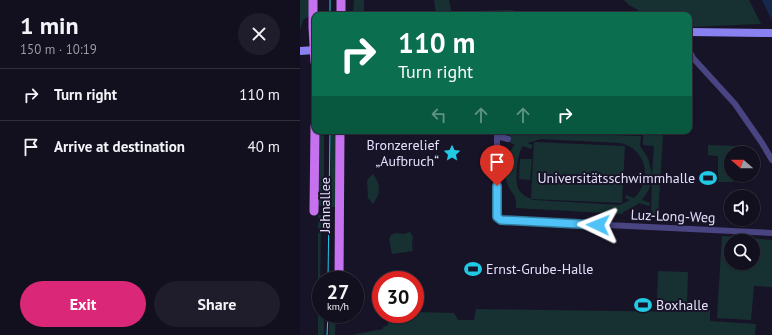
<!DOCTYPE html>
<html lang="en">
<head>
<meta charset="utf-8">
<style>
	body { margin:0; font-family:"PT Sans",sans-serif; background:#1f1d2b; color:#f1f3f6; height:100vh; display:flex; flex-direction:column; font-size:15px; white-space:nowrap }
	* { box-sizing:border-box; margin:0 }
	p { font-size:13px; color:#9c9ca4 }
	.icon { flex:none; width:22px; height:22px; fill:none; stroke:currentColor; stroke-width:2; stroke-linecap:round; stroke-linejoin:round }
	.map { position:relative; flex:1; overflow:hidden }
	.sheet { display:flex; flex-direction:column; background:#120f1e; width:300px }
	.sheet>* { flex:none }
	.banner { position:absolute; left:12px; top:12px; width:380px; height:122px; border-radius:8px; box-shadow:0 1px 3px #0004,0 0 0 1px #312f3c; background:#0b6e4f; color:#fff; overflow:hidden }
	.needle { width:26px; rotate:290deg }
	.buttons { position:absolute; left:424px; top:146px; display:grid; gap:8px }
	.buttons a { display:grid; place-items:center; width:36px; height:36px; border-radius:50%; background:#120f1e; box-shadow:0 1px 3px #0004,0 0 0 1px #312f3c; font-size:20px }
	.speed { position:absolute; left:12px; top:271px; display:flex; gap:8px; font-size:20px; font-weight:700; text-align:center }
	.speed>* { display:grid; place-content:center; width:52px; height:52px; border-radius:50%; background:#120f1e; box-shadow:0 1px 3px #0004,0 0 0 1px #312f3c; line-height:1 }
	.speed small { font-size:10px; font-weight:400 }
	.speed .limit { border:6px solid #d22; background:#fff; color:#111 }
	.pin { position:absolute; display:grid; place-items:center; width:34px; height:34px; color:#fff; margin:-41px -17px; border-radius:50% 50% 50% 0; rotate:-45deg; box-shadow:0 0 4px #0007 }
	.pin .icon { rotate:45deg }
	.me { position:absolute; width:44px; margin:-22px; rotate:272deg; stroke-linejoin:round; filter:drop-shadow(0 0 3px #0008) }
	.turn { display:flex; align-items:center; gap:14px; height:84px; padding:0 20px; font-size:18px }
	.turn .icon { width:52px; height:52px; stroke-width:2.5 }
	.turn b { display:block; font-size:28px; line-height:34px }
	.lanes { display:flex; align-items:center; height:38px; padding:0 20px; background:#0003; justify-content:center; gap:20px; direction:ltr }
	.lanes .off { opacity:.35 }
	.round { display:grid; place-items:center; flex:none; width:42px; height:42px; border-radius:21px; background:#1f1d2b }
	.headline { display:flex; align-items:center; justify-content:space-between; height:68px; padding:0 20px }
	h1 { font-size:24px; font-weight:700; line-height:30px }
	.action { display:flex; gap:8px; margin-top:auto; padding:8px 20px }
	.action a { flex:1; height:46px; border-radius:24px; background:#db2777; color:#fff; font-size:16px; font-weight:700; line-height:46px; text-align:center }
	.action a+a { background:#1f1d2b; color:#f1f3f6 }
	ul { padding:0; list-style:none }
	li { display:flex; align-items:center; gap:12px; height:52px; padding:0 20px; border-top:1px solid #312f3c }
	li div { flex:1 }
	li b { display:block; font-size:15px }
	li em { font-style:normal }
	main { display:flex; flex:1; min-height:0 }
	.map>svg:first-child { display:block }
	.green { fill:#173132; fill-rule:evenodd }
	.water { fill:#15274b }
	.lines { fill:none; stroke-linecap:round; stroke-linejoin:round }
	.minor { stroke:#494482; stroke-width:6 }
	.secondary { stroke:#8981f0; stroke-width:8 }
	.primary { stroke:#c672ef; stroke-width:9 }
	.tram { stroke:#21c9e5; stroke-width:1 }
	.route-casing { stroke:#337fa1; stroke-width:10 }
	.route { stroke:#4fc3f7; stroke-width:7 }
	.labels { text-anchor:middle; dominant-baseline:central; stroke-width:4; stroke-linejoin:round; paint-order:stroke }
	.poi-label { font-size:14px; fill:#e3dffb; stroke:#181428; text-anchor:end }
	.street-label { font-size:14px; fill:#e3dffb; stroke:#181428 }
</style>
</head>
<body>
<main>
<section class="sheet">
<div class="headline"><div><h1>1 min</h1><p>150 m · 10:19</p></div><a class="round"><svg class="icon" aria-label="close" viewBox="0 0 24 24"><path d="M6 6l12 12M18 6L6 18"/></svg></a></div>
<ul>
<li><svg class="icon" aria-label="right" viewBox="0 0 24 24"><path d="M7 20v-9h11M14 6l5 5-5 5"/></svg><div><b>Turn right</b></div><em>110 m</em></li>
<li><svg class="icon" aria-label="arrive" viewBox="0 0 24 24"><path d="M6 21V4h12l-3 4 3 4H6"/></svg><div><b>Arrive at destination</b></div><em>40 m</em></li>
</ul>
<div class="action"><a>Exit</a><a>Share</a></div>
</section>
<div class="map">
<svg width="472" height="335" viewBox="0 0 472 335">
	<rect width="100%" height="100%" fill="#181428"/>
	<g class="green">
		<path d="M 0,0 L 11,0 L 11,15 L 3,20 L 0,31 Z"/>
		<path d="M 54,0 L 64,0 L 64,15 L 53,15 Z"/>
		<path d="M 134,0 L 149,0 L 152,14 L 156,15 L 136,15 Z"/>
		<path d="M 324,0 L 449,0 L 461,24 L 389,27 L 389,15 L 339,15 L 338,10 L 329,5 Z"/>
		<path d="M 213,10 L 213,15 L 179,15 L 179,11 Z"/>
		<rect x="18" y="131" width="6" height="75"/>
		<path d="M 31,131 L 36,131 L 36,207 L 30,207 Z"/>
		<path d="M 210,131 L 341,136 L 340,146 L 348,158 L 352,175 L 354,146 L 343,145 L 343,134 L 363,135 L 358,216 L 351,216 L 352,180 L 348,191 L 342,200 L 350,203 L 349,206 L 339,203 L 333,207 L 323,212 L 323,214 L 216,208 C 217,192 212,196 207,183 C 202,170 206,154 215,145 L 207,141 ZM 241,139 L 320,143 C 347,149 353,180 334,198 L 326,195 L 325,198 L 330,200 L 320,205 L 234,200 C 228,198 222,195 219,190 C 214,182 217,152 223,146 L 231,149 L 233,145 L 227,143 Z"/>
		<path d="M 234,142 L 325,146 L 322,203 L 231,199 Z"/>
		<path d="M 408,145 L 434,146 L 434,153 L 431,153 L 431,175 L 434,175 L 433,182 L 418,182 L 418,156 L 408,155 Z"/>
		<path d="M 220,159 L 232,159 L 230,180 L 219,179 Z"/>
		<path d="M 73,174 C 81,185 81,193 73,204 L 68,198 L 67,180 Z"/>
		<path d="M 18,215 L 21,215 L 20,300 L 21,314 L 24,314 L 24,335 L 18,335 Z"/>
		<path d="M 110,232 L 113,237 L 112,244 L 113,251 L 92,254 L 89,239 L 91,235 L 96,233 L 104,234 Z"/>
		<path d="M 422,236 L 472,240 L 472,287 L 454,286 L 451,320 L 417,318 ZM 431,241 L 453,241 L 453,263 L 431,263 Z"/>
		<path d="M 358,271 L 388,272 L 387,303 L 357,302 Z"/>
		<path d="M 176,309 L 388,312 L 388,310 L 410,310 L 410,321 L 456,324 L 455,335 L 52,335 L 83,329 L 83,327 L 88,325 L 88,318 L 91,314 L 115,314 L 115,312 L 154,313 L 158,320 L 174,320 Z"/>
		<path d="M 29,314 L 36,314 L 35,335 L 29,335 Z"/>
	</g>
	<path class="water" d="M 462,0 L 472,0 L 472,21 Z"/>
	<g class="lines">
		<g class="minor">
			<path d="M 389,50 L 393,58 L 435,104 L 462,143 L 472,160"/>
			<path d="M 197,131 L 197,217 L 201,220 L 472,233"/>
			<path d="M 197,136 L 208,139"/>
		</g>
		<g class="secondary">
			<path d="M 389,32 L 472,33"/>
			<path d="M 0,51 L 15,50"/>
		</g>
		<g class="primary">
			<path d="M 13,0 L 13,27 L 15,62"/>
			<path d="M 41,15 L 41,0"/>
			<path d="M 14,211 L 15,126"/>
			<path d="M 39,280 L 40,131"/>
		</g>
		<g class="tram">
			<path d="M 30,15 L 30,0"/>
			<path d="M 28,280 L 30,131"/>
			<path d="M 27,335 L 28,314"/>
		</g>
	</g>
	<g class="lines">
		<g class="route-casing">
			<path id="route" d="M 197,186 L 197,217 L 201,220 L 298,225"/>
		</g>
		<use href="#route" class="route"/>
	</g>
	<defs>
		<g id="sight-bare" transform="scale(1.38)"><path d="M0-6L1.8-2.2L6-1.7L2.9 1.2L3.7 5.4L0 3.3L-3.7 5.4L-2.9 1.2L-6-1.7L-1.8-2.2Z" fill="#21c9e5" stroke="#181428" stroke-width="2.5" paint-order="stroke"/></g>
		<g id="stadium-bare" transform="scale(1.38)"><path d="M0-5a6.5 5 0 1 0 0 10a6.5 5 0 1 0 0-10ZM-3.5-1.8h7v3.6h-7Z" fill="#21c9e5" stroke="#181428" stroke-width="2.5" paint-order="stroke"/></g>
	</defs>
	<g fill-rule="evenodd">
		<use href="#sight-bare" x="152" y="153"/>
		<use href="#stadium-bare" x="408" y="178"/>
		<use href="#stadium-bare" x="173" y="269"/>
		<use href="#stadium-bare" x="343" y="305"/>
	</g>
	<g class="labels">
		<g class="poi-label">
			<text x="139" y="145">Bronzerelief<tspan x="139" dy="16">„Aufbruch“</tspan></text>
			<text x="395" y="178">Universitätsschwimmhalle</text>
			<text x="186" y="269" text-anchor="start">Ernst-Grube-Halle</text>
			<text x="356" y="305" text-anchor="start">Boxhalle</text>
		</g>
		<g class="street-label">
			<text transform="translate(25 205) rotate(-90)">Jahnallee</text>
			<text transform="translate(373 216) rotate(2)">Luz-Long-Weg</text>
		</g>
	</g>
</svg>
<div class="buttons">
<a><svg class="needle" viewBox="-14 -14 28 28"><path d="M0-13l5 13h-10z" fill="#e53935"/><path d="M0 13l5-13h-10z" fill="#9c9ca4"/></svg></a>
<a><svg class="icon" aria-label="sound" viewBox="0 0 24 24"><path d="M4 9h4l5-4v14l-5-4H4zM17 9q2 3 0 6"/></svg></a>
<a><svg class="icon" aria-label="search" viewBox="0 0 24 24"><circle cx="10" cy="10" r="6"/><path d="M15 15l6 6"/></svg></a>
</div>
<div class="speed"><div>27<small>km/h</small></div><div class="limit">30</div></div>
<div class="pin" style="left:197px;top:186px;background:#d93025"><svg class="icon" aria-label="arrive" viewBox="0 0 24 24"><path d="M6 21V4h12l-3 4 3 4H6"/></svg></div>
<svg class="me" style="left:298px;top:225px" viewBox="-20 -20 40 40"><path d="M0-17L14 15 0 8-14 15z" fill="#4fc3f7" stroke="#fff" stroke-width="4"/></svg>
<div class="banner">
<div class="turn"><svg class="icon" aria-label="right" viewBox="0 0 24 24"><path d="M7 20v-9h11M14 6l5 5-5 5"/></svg><div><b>110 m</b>Turn right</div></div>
<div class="lanes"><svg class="icon off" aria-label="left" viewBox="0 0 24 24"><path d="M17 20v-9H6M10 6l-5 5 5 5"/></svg><svg class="icon off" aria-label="ahead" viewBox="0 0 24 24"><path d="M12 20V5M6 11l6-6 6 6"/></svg><svg class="icon off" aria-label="ahead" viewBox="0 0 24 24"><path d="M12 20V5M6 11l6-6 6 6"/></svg><svg class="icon" aria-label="right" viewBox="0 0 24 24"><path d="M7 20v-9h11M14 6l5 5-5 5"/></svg></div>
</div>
</div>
</main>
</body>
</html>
